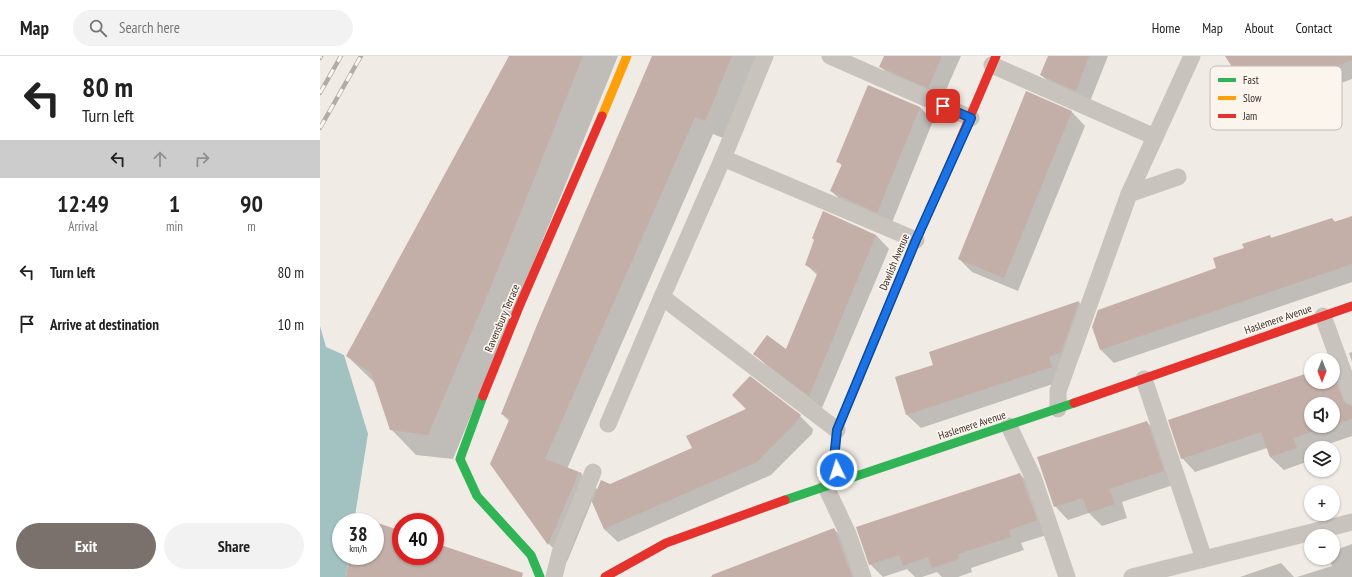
<!DOCTYPE html>
<html lang="en">
<head>
<meta charset="utf-8">
<style>
	body { margin:0; font-family:"PT Sans Narrow",sans-serif; background:#f2f2f2; color:#222; height:100vh; display:flex; flex-direction:column; font-size:15px; white-space:nowrap }
	* { box-sizing:border-box; margin:0 }
	p { font-size:13px; color:#767676 }
	.icon { flex:none; width:22px; height:22px; fill:none; stroke:currentColor; stroke-width:2; stroke-linecap:round; stroke-linejoin:round }
	.map { position:relative; flex:1; overflow:hidden }
	.panel { display:flex; flex-direction:column; background:#fff; width:320px }
	.panel>* { flex:none }
	.top-card { background:#fff; color:#222; overflow:hidden }
	.needle { width:26px; rotate:180deg }
	.fabs { position:absolute; left:984px; top:297px; display:grid; gap:8px }
	.fabs a { display:grid; place-items:center; width:36px; height:36px; border-radius:50%; background:#fff; box-shadow:0 1px 3px #0004; font-size:20px }
	.speed { position:absolute; left:12px; top:457px; display:flex; gap:8px; font-size:20px; font-weight:700; text-align:center }
	.speed>* { display:grid; place-content:center; width:52px; height:52px; border-radius:50%; background:#fff; box-shadow:0 1px 3px #0004; line-height:1 }
	.speed small { font-size:10px; font-weight:400 }
	.speed .limit { border:6px solid #d22; background:#fff; color:#111 }
	.pin { position:absolute; display:grid; place-items:center; width:34px; height:34px; color:#fff; margin:-17px; border-radius:8px; box-shadow:0 2px 6px #0006 }
	.me { position:absolute; width:44px; margin:-22px; rotate:356deg; stroke-linejoin:round; filter:drop-shadow(0 0 3px #0008) }
	.turn { display:flex; align-items:center; gap:14px; height:84px; padding:0 16px; font-size:18px }
	.turn .icon { width:52px; height:52px; stroke-width:2.5 }
	.turn b { display:block; font-size:28px; line-height:34px }
	.lanes { display:flex; align-items:center; height:38px; padding:0 16px; background:#0003; justify-content:center; gap:20px; direction:ltr }
	.lanes .off { opacity:.35 }
	.eta { display:flex; justify-content:space-evenly; align-items:center; height:68px; text-align:center }
	.eta b { font-size:24px; font-weight:800; line-height:28px }
	.action { display:flex; gap:8px; margin-top:auto; padding:8px 16px }
	.action a { flex:1; height:46px; border-radius:24px; background:#7a716c; color:#fff; font-size:16px; font-weight:800; line-height:46px; text-align:center }
	.action a+a { background:#f2f2f2; color:#222 }
	ul { padding:0; list-style:none }
	li { display:flex; align-items:center; gap:12px; height:52px; padding:0 16px }
	li div { flex:1 }
	li b { display:block; font-size:15px }
	li em { font-style:normal }
	header { display:flex; align-items:center; gap:24px; box-sizing:border-box; height:56px; padding:0 20px; background:#fff; border-bottom:1px solid #e0e0e0 }
	header strong { font-size:19px }
	nav { display:flex; gap:22px; margin-inline-start:auto; font-size:14px }
	.search { width:280px; height:36px; background:#f2f2f2; display:flex; align-items:center; gap:10px; box-sizing:border-box; padding:0 14px; border-radius:22px; color:#767676; font-size:15px }
	main { display:flex; flex:1; min-height:0 }
	.map>svg:first-child { display:block }
	.water { fill:#a1c2c1 }
	.shadow { fill:#0003; fill-rule:evenodd }
	.building { fill:#c3afa7 }
	.lines { fill:none; stroke-linecap:round; stroke-linejoin:round }
	.lane { stroke:#c9c3be; stroke-width:17 }
	.fast { stroke:#30b455; stroke-width:9 }
	.slow { stroke:#ff9f0a; stroke-width:9 }
	.jam { stroke:#e5322d; stroke-width:9 }
	.rail-casing { stroke:#b1aca8; stroke-width:4.5 }
	.rail { stroke:#fbf5ee; stroke-width:3; stroke-dasharray:9; stroke-linecap:butt }
	.route-casing { stroke:#114b97; stroke-width:10 }
	.route { stroke:#1a73e8; stroke-width:7 }
	.labels { text-anchor:middle; dominant-baseline:central; stroke-width:3.5; stroke-linejoin:round; paint-order:stroke }
	.street-label { font-size:11px; fill:#3b302b; stroke:#fbf5ee }
	.key { fill:#fbf5ee; stroke:#c1bab4; stroke-width:1 }
	.key-label { font-size:11px; fill:#3b302b }
</style>
</head>
<body>
<header>
<strong>Map</strong>
<div class="search"><svg class="icon" aria-label="search" viewBox="0 0 24 24"><circle cx="10" cy="10" r="6"/><path d="M15 15l6 6"/></svg>Search here</div>
<nav><a>Home</a><a>Map</a><a>About</a><a>Contact</a></nav>
</header>
<main>
<section class="panel">
<div class="top-card">
<div class="turn"><svg class="icon" aria-label="left" viewBox="0 0 24 24"><path d="M17 20v-9H6M10 6l-5 5 5 5"/></svg><div><b>80 m</b>Turn left</div></div>
<div class="lanes"><svg class="icon" aria-label="left" viewBox="0 0 24 24"><path d="M17 20v-9H6M10 6l-5 5 5 5"/></svg><svg class="icon off" aria-label="ahead" viewBox="0 0 24 24"><path d="M12 20V5M6 11l6-6 6 6"/></svg><svg class="icon off" aria-label="right" viewBox="0 0 24 24"><path d="M7 20v-9h11M14 6l5 5-5 5"/></svg></div>
</div>
<div class="eta">
<div><b>12:49</b><p>Arrival</p></div>
<div><b>1</b><p>min</p></div>
<div><b>90</b><p>m</p></div>
</div>
<ul>
<li><svg class="icon" aria-label="left" viewBox="0 0 24 24"><path d="M17 20v-9H6M10 6l-5 5 5 5"/></svg><div><b>Turn left</b></div><em>80 m</em></li>
<li><svg class="icon" aria-label="arrive" viewBox="0 0 24 24"><path d="M6 21V4h12l-3 4 3 4H6"/></svg><div><b>Arrive at destination</b></div><em>10 m</em></li>
</ul>
<div class="action"><a>Exit</a><a>Share</a></div>
</section>
<div class="map">
<svg width="1032" height="521" viewBox="0 0 1032 521">
	<rect width="100%" height="100%" fill="#f0ebe5"/>
	<path class="water" d="M 0,270 L 6,291 L 24,299 L 48,378 L 34,466 L 21,466 L 21,500 L 29,500 L 26,521 L 0,521 Z"/>
	<g class="shadow">
		<path d="M 190,0 L 298,0 L 133,403 L 96,399 L 71,373 L 55,327 L 27,300 Z"/>
		<path d="M 333,0 L 438,0 L 403,82 L 393,78 L 247,413 L 261,418 L 278,434 L 480,360 L 493,373 L 492,378 L 451,419 L 298,486 L 284,473 L 272,445 L 247,506 L 229,488 L 171,407 L 189,365 L 182,358 Z"/>
		<path d="M 565,0 L 641,0 L 621,45 L 574,24 L 561,11 Z"/>
		<path d="M 729,0 L 788,0 L 769,48 L 735,32 L 721,19 Z"/>
		<path d="M 907,0 L 1032,0 L 1032,23 L 989,39 L 952,64 L 939,51 Z"/>
		<path d="M 707,36 L 752,56 L 765,70 L 698,235 L 652,216 L 639,203 Z"/>
		<path d="M 600,51 L 613,65 L 571,169 L 525,148 L 511,135 L 522,110 L 518,105 Z"/>
		<path d="M 1032,161 L 1032,226 L 794,307 L 781,294 L 773,271 L 897,212 L 925,192 L 949,180 L 952,182 Z"/>
		<path d="M 556,179 L 569,193 L 502,352 L 448,311 L 434,297 L 466,295 L 498,220 L 486,208 Z"/>
		<path d="M 759,246 L 772,260 L 745,324 L 601,372 L 587,359 L 576,322 L 614,310 L 610,297 Z"/>
		<path d="M 1032,296 L 1032,306 L 1029,297 Z"/>
		<path d="M 1013,314 L 1024,325 L 1032,347 L 1032,380 L 997,392 L 991,392 L 991,394 L 986,396 L 989,405 L 964,414 L 950,401 L 947,392 L 875,416 L 862,402 L 991,318 L 991,326 L 1013,326 ZM 991,348 L 1013,348 L 1013,370 L 991,370 Z"/>
		<path d="M 827,366 L 840,379 L 856,428 L 802,446 L 807,462 L 782,470 L 769,457 L 748,464 L 735,450 Z"/>
		<path d="M 700,418 L 713,432 L 730,478 L 701,487 L 704,494 L 651,512 L 652,516 L 638,521 L 622,521 L 617,516 L 602,521 L 595,521 L 587,513 L 563,521 L 550,508 Z"/>
		<path d="M 36,461 L 52,466 L 35,466 Z"/>
		<path d="M 514,473 L 527,486 L 541,521 L 390,521 Z"/>
		<path d="M 1032,488 L 1032,521 L 977,521 L 1012,510 L 1009,502 L 1013,502 L 1013,495 Z"/>
		<path d="M 961,507 L 974,521 L 920,521 Z"/>
	</g>
	<g class="building">
		<path d="M 189,0 L 263,0 L 174,223 L 108,379 L 70,374 L 51,317 L 26,300 Z"/>
		<path d="M 332,0 L 412,0 L 385,65 L 375,61 L 225,403 L 262,417 L 260,420 L 259,416 L 228,489 L 170,408 L 190,362 L 181,358 L 219,264 Z"/>
		<path d="M 564,0 L 622,0 L 608,32 L 559,11 Z"/>
		<path d="M 728,0 L 769,0 L 756,35 L 720,19 Z"/>
		<path d="M 905,0 L 1032,0 L 1032,4 L 976,26 L 938,51 Z"/>
		<path d="M 548,29 L 600,51 L 557,157 L 510,135 L 522,108 L 516,106 Z"/>
		<path d="M 706,35 L 752,55 L 684,222 L 638,203 Z"/>
		<path d="M 503,155 L 556,179 L 489,340 L 433,298 L 447,279 L 466,293 L 498,216 L 485,209 L 494,184 L 492,182 Z"/>
		<path d="M 1032,160 L 1032,208 L 780,294 L 772,271 L 778,254 L 896,212 L 893,202 L 924,192 L 922,188 L 950,179 L 951,182 L 1012,162 L 1015,166 Z"/>
		<path d="M 759,245 L 741,296 L 729,301 L 732,311 L 586,359 L 575,321 L 613,309 L 609,296 Z"/>
		<path d="M 991,316 L 991,326 L 1013,326 L 1013,317 L 1023,344 L 1026,348 L 1032,350 L 1032,363 L 1013,369 L 1013,348 L 991,348 L 991,370 L 1010,370 L 973,382 L 977,392 L 950,401 L 941,376 L 861,403 L 848,364 Z"/>
		<path d="M 430,320 L 481,359 L 478,364 L 437,406 L 284,473 L 272,446 L 281,424 L 290,428 L 372,392 L 366,380 L 426,353 L 412,339 Z"/>
		<path d="M 827,365 L 844,415 L 789,433 L 795,448 L 768,457 L 763,442 L 734,451 L 717,401 Z"/>
		<path d="M 700,417 L 717,464 L 689,474 L 691,481 L 638,498 L 639,503 L 612,512 L 608,501 L 583,510 L 579,499 L 549,509 L 536,471 Z"/>
		<path d="M 55,466 L 81,475 L 81,500 L 115,500 L 115,487 L 203,517 L 202,521 L 26,521 L 29,500 L 55,500 Z"/>
		<path d="M 514,472 L 532,521 L 392,521 L 392,519 Z"/>
	</g>
	<g class="lines">
		<g class="lane">
			<path d="M 445,0 L 403,102 L 596,184"/>
			<path d="M 510,0 L 651,62"/>
			<path d="M 672,9 L 835,81"/>
			<path d="M 403,102 L 342,241 L 517,374"/>
			<path d="M 809,138 L 872,0"/>
			<path d="M 1003,260 L 1032,340"/>
			<path d="M 738,353 L 738,335 L 809,138 L 858,121"/>
			<path d="M 288,368 L 342,241"/>
			<path d="M 689,370 L 713,421 L 747,521"/>
			<path d="M 506,431 L 528,478 L 543,521"/>
			<path d="M 884,503 L 1032,466"/>
			<path d="M 234,521 L 240,497 L 273,416"/>
			<path d="M 812,521 L 884,503 L 824,323"/>
		</g>
		<g class="fast">
			<path d="M 163,340 L 140,403 L 157,440 L 211,499 L 220,521"/>
			<path d="M 465,444 L 754,347"/>
		</g>
		<g class="slow">
			<path d="M 282,60 L 307,0"/>
			<path d="M 519,425 L 514,403 L 517,374 L 596,184 L 632,103"/>
		</g>
		<g class="jam">
			<path d="M 632,103 L 676,0"/>
			<path d="M 163,340 L 199,251 L 282,60"/>
			<path d="M 754,347 L 1032,250"/>
			<path d="M 285,521 L 346,487 L 465,444"/>
		</g>
		<g class="rail-casing">
			<g id="rail">
				<path d="M 0,2 L 1,0"/>
				<path d="M 0,37 L 21,0"/>
				<path d="M 0,72 L 41,0"/>
			</g>
		</g>
		<use href="#rail" class="rail"/>
	</g>
	<g class="lines">
		<g class="route-casing">
			<path id="route" d="M 517,414 L 514,403 L 517,374 L 596,184 L 651,62 L 623,50"/>
		</g>
		<use href="#route" class="route"/>
	</g>
	<g class="labels">
		<g class="street-label">
			<text transform="translate(574 206) rotate(-67)">Dawlish Avenue</text>
			<text transform="translate(182 262) rotate(-67)">Ravensbury Terrace</text>
			<text transform="translate(958 263) rotate(-19)">Haslemere Avenue</text>
			<text transform="translate(652 369) rotate(-18)">Haslemere Avenue</text>
		</g>
	</g>
	<rect x="890" y="10" width="132" height="64" rx="6" class="key"/>
	<rect x="898" y="22" width="18" height="4" fill="#30b455"/>
	<rect x="898" y="40" width="18" height="4" fill="#ff9f0a"/>
	<rect x="898" y="58" width="18" height="4" fill="#e5322d"/>
	<g class="key-label">
		<text x="923" y="28">Fast</text>
		<text x="923" y="46">Slow</text>
		<text x="923" y="64">Jam</text>
	</g>
</svg>
<div class="fabs">
<a><svg class="needle" viewBox="-14 -14 28 28"><path d="M0-13l5 13h-10z" fill="#e53935"/><path d="M0 13l5-13h-10z" fill="#767676"/></svg></a>
<a><svg class="icon" aria-label="sound" viewBox="0 0 24 24"><path d="M4 9h4l5-4v14l-5-4H4zM17 9q2 3 0 6"/></svg></a>
<a><svg class="icon" aria-label="layers" viewBox="0 0 24 24"><path d="M12 4l9 5-9 5-9-5zM3 14l9 5 9-5"/></svg></a>
<a>+</a>
<a>−</a>
</div>
<div class="speed"><div>38<small>km/h</small></div><div class="limit">40</div></div>
<div class="pin" style="left:623px;top:50px;background:#d93025"><svg class="icon" aria-label="arrive" viewBox="0 0 24 24"><path d="M6 21V4h12l-3 4 3 4H6"/></svg></div>
<svg class="me" style="left:517px;top:414px" viewBox="-20 -20 40 40"><circle r="17" fill="#1a73e8" stroke="#fff" stroke-width="3"/><path d="M0-11L8 9 0 5-8 9z" fill="#fff"/></svg>
</div>
</main>
</body>
</html>
